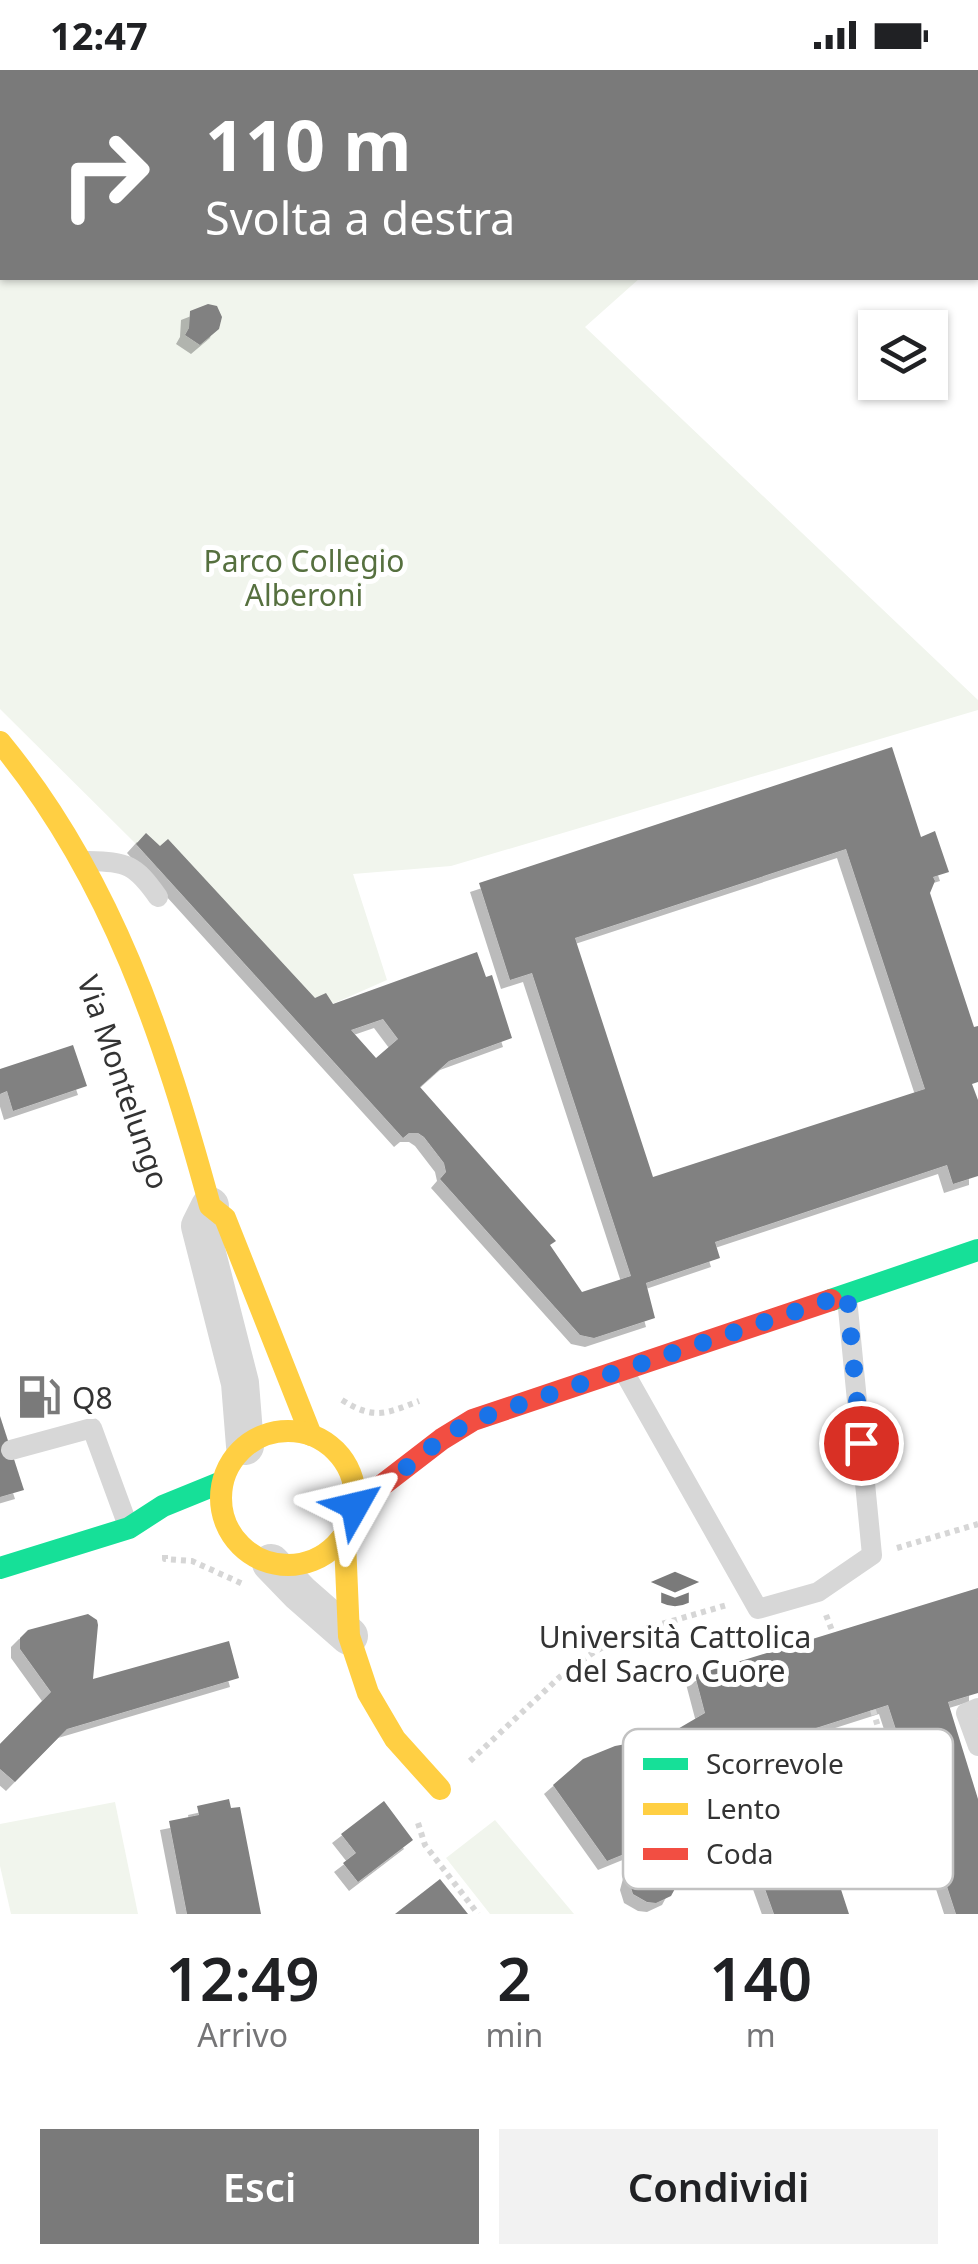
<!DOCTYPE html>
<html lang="it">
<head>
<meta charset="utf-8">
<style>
	body { margin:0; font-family:"Noto Sans",sans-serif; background:#f2f2f2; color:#202124; height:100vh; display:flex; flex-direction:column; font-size:38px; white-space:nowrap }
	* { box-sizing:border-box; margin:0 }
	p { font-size:32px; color:#757577 }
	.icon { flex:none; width:55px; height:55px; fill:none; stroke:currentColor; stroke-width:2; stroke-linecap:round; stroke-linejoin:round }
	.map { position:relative; height:1844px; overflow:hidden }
	.panel { display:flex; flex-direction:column; background:#fff; flex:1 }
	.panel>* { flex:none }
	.banner { position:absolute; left:0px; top:0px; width:980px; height:210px; box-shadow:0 2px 8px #0004; background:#7a7a7a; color:#fff; overflow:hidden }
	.fabs { position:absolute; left:858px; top:240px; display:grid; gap:20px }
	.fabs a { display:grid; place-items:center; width:90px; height:90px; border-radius:0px; background:#fff; box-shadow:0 2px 8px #0004; font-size:50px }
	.pin { position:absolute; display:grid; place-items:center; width:85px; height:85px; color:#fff; margin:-42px; border:5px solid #fff; border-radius:50%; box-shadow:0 2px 10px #0007 }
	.me { position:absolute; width:110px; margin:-55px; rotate:53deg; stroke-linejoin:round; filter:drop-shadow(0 0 8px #0008) }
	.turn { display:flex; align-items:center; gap:35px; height:210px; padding:0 40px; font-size:45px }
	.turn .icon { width:130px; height:130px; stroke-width:2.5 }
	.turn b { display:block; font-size:70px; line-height:85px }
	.eta { display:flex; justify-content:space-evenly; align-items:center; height:170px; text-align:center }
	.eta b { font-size:60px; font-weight:600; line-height:70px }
	.cta { display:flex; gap:20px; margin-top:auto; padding:20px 40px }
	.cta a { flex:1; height:115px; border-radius:0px; background:#7a7a7a; color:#fff; font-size:40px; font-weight:600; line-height:115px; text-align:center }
	.cta a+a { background:#f2f2f2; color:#202124 }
	.status { display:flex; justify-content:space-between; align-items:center; height:70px; padding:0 50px; background:#fff; direction:ltr }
	.status svg { height:28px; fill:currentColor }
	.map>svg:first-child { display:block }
	.green { fill:#f1f5ed }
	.building { fill:#818181; fill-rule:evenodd; filter:url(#shadow) }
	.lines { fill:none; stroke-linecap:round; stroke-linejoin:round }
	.path { stroke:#d6d6d6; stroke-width:6; stroke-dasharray:5 5; stroke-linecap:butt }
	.lane { stroke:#d7d7d7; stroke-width:20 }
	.street { stroke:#d7d7d7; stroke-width:38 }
	.fast { stroke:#16e098; stroke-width:22 }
	.slow { stroke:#ffcf43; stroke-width:22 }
	.jam { stroke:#f24e42; stroke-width:22 }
	.route { stroke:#1a73e8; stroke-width:18; stroke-dasharray:0 32.4 }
	.labels { text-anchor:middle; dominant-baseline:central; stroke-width:10; stroke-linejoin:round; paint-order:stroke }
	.park-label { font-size:30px; fill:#56703f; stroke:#fff }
	.street-label { font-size:30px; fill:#333; stroke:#fff }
	.poi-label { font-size:30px; fill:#333; stroke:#fff; text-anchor:start }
	.key { fill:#fff; stroke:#c2c2c2; stroke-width:2.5 }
	.key-label { font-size:28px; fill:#333 }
</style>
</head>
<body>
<div class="status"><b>12:47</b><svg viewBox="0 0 49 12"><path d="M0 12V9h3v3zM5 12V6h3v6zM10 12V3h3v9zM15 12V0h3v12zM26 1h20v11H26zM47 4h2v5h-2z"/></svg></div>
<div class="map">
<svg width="978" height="1844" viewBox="0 0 978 1844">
	<defs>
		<filter id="shadow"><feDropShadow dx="-9" dy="9" stdDeviation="0" flood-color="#0004"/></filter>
	</defs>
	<rect width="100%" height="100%" fill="#fff"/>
	<g class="green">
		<path d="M 0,0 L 878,0 L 2,2 L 2,208 L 640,208 L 585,257 L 978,630 L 978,640 L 451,796 L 353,804 L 387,910 L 296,950 L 136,774 L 0,639 Z"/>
		<path d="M 115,1732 L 138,1844 L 11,1844 L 0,1796 L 0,1754 Z"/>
		<path d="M 495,1750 L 574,1844 L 490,1844 L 446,1788 Z"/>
	</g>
	<g class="building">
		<path d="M 208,234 L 217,236 L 222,247 L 219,259 L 200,275 L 185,265 L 189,258 L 190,241 Z"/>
		<path d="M 892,677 L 921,767 L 935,761 L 949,802 L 933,807 L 935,811 L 930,823 L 974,957 L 978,956 L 978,1012 L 972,1014 L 978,1030 L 978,1106 L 953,1114 L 947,1095 L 715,1172 L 720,1188 L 646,1213 L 655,1248 L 594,1268 L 580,1265 L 440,1109 L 446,1102 L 444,1093 L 424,1067 L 418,1063 L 409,1063 L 403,1068 L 136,774 L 146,763 L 160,776 L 168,769 L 315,928 L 326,923 L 333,934 L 477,882 L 486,907 L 492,905 L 512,968 L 449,991 L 420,1017 L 556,1171 L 550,1175 L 582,1222 L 631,1206 L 532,903 L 510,910 L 479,813 ZM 846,779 L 925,1019 L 653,1107 L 575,868 ZM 383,949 L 398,969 L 376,988 L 351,960 Z"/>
		<path d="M 73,975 L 87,1016 L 13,1041 L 7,1021 L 0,1024 L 0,999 Z"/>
		<path d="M 0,1346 L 24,1420 L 0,1427 Z"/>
		<path d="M 978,1518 L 978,1623 L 948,1632 L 978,1729 L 978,1844 L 956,1844 L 888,1635 L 791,1666 L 849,1844 L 774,1844 L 759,1802 L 772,1797 L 763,1773 L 677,1803 L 677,1815 L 671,1826 L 656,1833 L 647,1832 L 633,1824 L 629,1811 L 633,1796 L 639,1789 L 634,1780 L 607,1791 L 553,1715 L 583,1689 L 615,1676 L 664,1667 L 705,1643 L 695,1605 Z"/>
		<path d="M 88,1544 L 97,1550 L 98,1555 L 93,1609 L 229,1571 L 239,1608 L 67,1659 L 15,1712 L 0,1699 L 0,1674 L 51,1622 L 20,1579 L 20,1568 L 28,1560 Z"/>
		<path d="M 229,1729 L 231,1738 L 240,1737 L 261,1844 L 187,1844 L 169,1751 L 199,1745 L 197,1736 Z"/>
		<path d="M 384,1731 L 413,1770 L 358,1812 L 343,1793 L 356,1783 L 341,1764 Z"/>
		<path d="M 440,1809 L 468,1844 L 395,1844 Z"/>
	</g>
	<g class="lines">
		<g class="path">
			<path d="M 342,1330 C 374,1350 385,1344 419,1331"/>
			<path d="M 897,1478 L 978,1454"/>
			<path d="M 165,1485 L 165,1489 L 192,1491 L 243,1514"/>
			<path d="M 826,1545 L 833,1563"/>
			<path d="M 873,1640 L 883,1674"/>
			<path d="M 470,1691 L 564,1603 L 594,1582 L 627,1564 L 727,1535"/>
			<path d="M 418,1753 L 425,1775 L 478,1844"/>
		</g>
		<g class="lane">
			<path d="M 88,791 C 127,792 135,794 158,827"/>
			<path d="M 623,1300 L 758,1539 L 818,1522 L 872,1485 L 847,1228"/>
			<path d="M 11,1380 L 92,1358 L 128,1456"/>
			<path d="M 978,1638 L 966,1643 L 978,1676"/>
		</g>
		<g class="street">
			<path d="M 210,1136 L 200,1156 L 240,1313 L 245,1376"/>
			<path d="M 271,1493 L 300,1523 L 349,1566"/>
		</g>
		<g class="fast">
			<path d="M 831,1230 L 978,1180"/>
			<path d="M 0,1498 L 129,1458 L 163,1436 L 222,1412"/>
		</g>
		<g class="slow">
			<path d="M 0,672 C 112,808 164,968 210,1136 L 225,1148 L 311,1365"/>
			<circle cx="288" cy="1428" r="67"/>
			<path d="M 349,1456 L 345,1472 L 349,1566 L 368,1623 L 395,1669 L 440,1719"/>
		</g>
		<path class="jam" d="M 355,1436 L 442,1369 L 473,1350 L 831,1230"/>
	</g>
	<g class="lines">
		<path class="route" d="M 355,1436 C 397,1410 429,1372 474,1350 L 847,1224 L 861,1373"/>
	</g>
	<defs>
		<g id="fuel-bare" transform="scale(3.45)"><path d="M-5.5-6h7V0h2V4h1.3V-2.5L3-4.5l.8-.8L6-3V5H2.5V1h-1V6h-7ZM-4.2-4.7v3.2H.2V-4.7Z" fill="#7a7a7a" stroke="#fff" stroke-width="2.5" paint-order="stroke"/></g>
		<g id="university-bare" transform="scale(3.45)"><path d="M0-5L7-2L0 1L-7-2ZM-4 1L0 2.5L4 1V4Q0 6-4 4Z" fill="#7a7a7a" stroke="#fff" stroke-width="2.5" paint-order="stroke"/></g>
	</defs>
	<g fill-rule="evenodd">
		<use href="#fuel-bare" x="39" y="1327"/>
		<use href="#university-bare" x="675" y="1519"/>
	</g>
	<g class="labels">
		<g class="park-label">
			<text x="304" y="490">Parco Collegio<tspan x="304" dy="34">Alberoni</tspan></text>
		</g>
		<g class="street-label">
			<text transform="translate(124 1012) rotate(71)">Via Montelungo</text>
		</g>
		<g class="poi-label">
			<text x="72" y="1327">Q8</text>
			<text x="675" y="1566" text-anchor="middle">Università Cattolica<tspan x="675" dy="34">del Sacro Cuore</tspan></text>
		</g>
	</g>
	<rect x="623" y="1659" width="330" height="160" rx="15" class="key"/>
	<rect x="643" y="1688" width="45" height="12" fill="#16e098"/>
	<rect x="643" y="1733" width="45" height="12" fill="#ffcf43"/>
	<rect x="643" y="1778" width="45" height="12" fill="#f24e42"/>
	<g class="key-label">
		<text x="706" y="1704">Scorrevole</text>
		<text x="706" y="1749">Lento</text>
		<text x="706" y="1794">Coda</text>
	</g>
</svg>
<div class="fabs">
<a><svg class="icon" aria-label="layers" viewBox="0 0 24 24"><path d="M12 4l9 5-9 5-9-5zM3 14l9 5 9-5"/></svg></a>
</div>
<div class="pin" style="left:861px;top:1373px;background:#d93025"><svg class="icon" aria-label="arrive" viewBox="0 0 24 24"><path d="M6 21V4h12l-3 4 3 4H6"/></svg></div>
<svg class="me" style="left:355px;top:1436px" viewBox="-20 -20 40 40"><path d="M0-17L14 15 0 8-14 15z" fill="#1a73e8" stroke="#fff" stroke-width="4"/></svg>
<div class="banner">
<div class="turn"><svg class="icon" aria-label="right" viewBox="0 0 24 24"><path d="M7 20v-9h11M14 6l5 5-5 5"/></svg><div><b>110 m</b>Svolta a destra</div></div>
</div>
</div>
<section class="panel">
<div class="eta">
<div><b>12:49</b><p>Arrivo</p></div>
<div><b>2</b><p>min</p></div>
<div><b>140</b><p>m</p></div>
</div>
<div class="cta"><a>Esci</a><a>Condividi</a></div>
</section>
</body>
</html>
